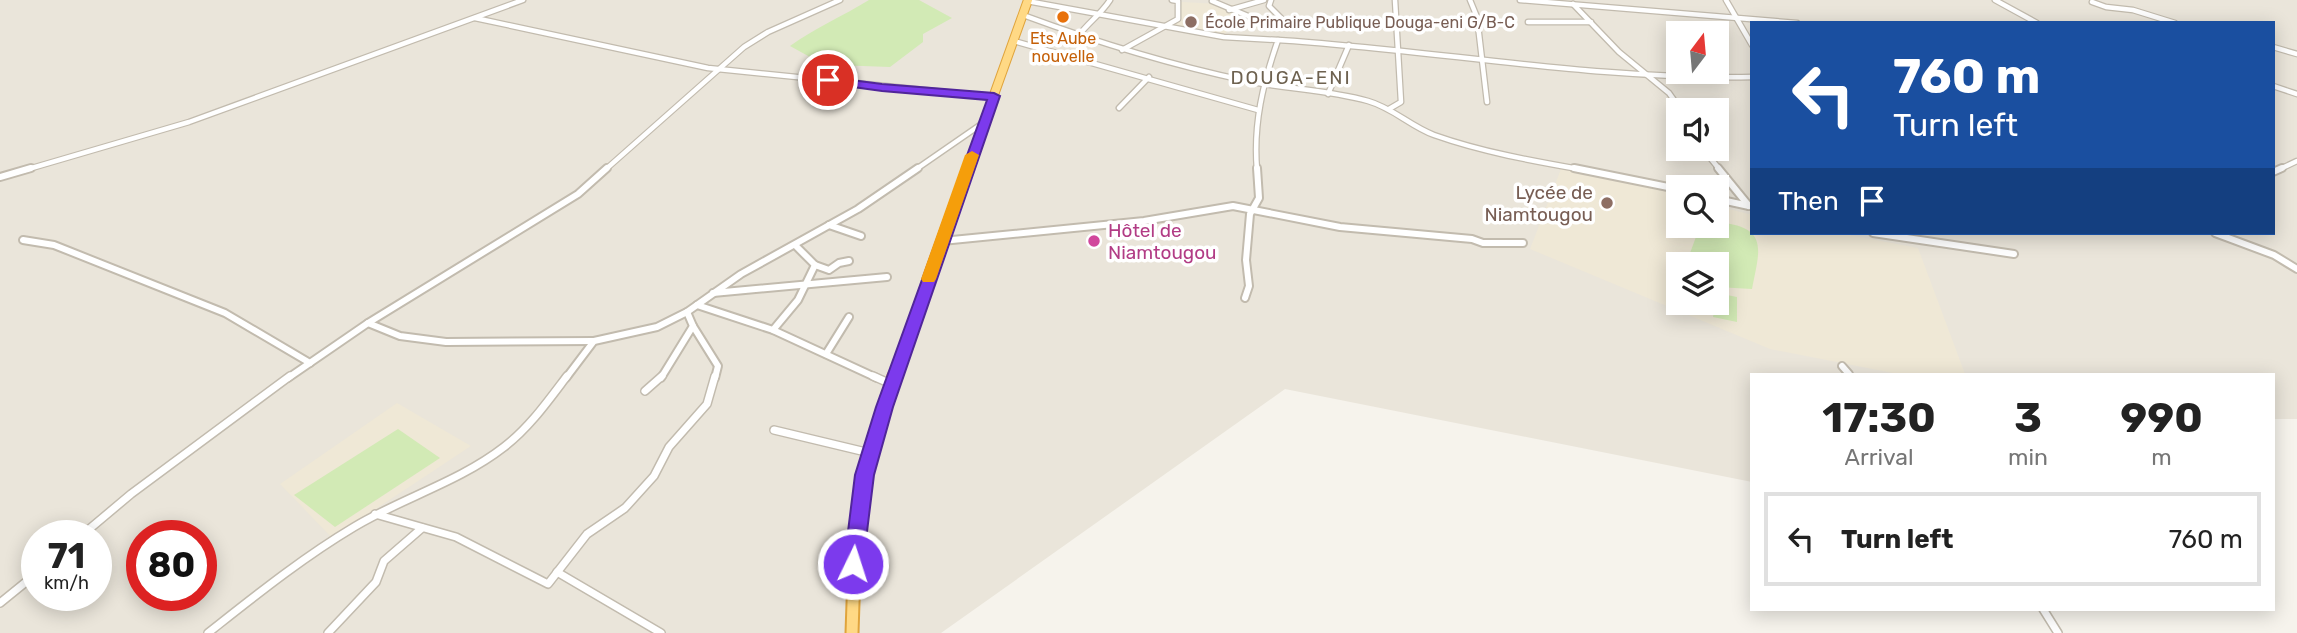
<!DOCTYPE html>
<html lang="en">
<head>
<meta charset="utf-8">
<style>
	body { margin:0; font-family:Rubik,sans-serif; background:#f6f6f6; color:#222; height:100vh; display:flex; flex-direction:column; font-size:26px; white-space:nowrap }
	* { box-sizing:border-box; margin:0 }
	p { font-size:23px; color:#767676 }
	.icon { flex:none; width:38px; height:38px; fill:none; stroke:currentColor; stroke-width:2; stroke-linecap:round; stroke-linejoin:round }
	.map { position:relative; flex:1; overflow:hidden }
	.drawer { position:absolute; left:1750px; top:373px; width:525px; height:238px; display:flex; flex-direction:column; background:#fff; border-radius:0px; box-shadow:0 4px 18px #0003 }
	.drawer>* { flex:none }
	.guide { position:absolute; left:1750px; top:21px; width:525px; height:214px; border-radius:0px; box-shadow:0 4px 18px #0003; background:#1a4fa0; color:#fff; overflow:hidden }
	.needle { width:46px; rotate:16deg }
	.controls { position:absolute; left:1666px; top:21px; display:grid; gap:14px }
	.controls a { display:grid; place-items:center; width:63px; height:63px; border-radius:0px; background:#fff; box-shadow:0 4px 18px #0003; font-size:35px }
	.speed { position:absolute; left:21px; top:520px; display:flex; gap:14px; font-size:35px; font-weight:700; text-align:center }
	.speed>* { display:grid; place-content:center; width:91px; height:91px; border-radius:50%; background:#fff; box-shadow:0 4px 18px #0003; line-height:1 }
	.speed small { font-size:18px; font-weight:400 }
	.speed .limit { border:10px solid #d22; background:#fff; color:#111 }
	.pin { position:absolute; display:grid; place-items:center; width:60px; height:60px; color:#fff; margin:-30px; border:4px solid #fff; border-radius:50%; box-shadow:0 2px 7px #0007 }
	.me { position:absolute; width:77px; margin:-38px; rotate:4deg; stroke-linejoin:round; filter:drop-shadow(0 0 5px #0008) }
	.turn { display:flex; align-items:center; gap:24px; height:147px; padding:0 28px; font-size:32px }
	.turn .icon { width:91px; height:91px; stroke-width:2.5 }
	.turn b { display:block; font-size:49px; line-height:60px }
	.then { display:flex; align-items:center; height:66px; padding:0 28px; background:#0003; gap:14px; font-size:26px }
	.eta { display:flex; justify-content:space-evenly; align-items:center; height:119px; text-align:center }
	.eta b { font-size:42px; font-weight:700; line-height:49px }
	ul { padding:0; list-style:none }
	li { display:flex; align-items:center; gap:21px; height:94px; margin:0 14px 10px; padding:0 14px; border:4px solid #e0e0e0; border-radius:0px }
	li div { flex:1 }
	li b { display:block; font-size:26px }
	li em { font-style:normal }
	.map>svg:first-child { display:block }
	.residential { fill:#eae5da; fill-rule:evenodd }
	.education { fill:#efe8d6; fill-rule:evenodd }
	.green { fill:#d2eab5 }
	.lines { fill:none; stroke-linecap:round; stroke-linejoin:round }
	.minor-far2-casing { stroke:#c2bbae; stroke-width:7 }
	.minor-far1-casing { stroke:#c2bbae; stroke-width:10 }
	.minor-casing { stroke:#c2bbae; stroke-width:10 }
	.trunk-far2-casing { stroke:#e0a43c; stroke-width:10 }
	.trunk-far1-casing { stroke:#e0a43c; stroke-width:12 }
	.trunk-casing { stroke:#e0a43c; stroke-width:15 }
	.minor-far2 { stroke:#fff; stroke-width:4.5 }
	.minor-far1 { stroke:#fff; stroke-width:6 }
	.minor { stroke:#fff; stroke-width:7 }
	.trunk-far2 { stroke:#ffd985; stroke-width:8 }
	.trunk-far1 { stroke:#ffd985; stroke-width:9 }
	.trunk { stroke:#ffd985; stroke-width:11 }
	.route { fill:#7c3aed; stroke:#51269a; stroke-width:2 }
	.slow { fill:#f59e0b }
	.food-dot { fill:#e8710a; stroke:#fff; stroke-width:2.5 }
	.education-dot { fill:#8d6e63; stroke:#fff; stroke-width:2.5 }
	.hotel-dot { fill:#d1479c; stroke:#fff; stroke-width:2.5 }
	.labels { text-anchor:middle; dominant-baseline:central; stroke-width:7; stroke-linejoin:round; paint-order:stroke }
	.far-education-label { font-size:16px; fill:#785e54; stroke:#fff; text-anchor:start }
	.far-food-label { font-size:16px; fill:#c56008; stroke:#fff }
	.far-quarter-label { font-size:19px; letter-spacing:2px; fill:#6e6250; stroke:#fff }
	.education-label { font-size:19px; fill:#785e54; stroke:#fff; text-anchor:end }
	.hotel-label { font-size:19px; fill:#b23c85; stroke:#fff; text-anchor:start }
</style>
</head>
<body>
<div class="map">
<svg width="2297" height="633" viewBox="0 0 2297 633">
	<rect width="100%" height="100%" fill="#f6f3ec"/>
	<path class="residential" d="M 0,0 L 2297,0 L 2297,419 L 2273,419 L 2273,374 L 1752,374 L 1752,482 L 1285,389 L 941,633 L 0,633 ZM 1752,23 L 2273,23 L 2273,233 L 1752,233 ZM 1678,33 L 1717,33 L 1717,72 L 1678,72 ZM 1678,110 L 1717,110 L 1717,149 L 1678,149 ZM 1678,187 L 1717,187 L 1717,226 L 1678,226 ZM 1678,264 L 1717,264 L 1717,303 L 1678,303 ZM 37,536 L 96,536 L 96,595 L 37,595 ZM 142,536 L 201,536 L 201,595 L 142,595 Z"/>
	<g class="education">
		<path d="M 1182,2 L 1238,5 L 1241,12 L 1224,35 L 1164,25 L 1175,17 Z"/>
		<path d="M 1561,169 L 1632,180 L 1678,195 L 1678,226 L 1717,226 L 1717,206 L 1752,215 L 1752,233 L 1839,233 L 1918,248 L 1965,374 L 1898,374 L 1770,349 L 1530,249 ZM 1678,264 L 1717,264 L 1717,303 L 1678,303 Z"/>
		<path d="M 397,403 L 471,446 L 332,538 L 280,484 Z"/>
	</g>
	<g class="green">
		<path d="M 869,0 L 919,0 L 952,18 L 923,34 L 923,42 L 890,67 L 835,65 L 810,57 L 790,46 C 815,28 843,16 869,0 Z"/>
		<path d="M 1717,222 C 1769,227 1760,248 1752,289 L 1717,287 L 1717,264 L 1686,264 L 1700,226 L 1717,226 Z"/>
		<path d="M 1717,293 L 1737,297 L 1737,322 L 1713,317 Z"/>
		<path d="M 398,429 L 440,458 L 335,527 L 294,495 Z"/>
	</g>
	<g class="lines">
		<g class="minor-far2-casing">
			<g id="minor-far2">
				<path d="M 1271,0 L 1269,6 L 1286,23"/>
				<path d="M 1470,0 L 1477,17 L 1487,102"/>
				<path d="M 1520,0 L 1797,23"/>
				<path d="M 1726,0 L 1752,45"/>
				<path d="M 1995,0 L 2037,23"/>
				<path d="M 1027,1 L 1224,37 L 1278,40 C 1263,83 1253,124 1257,170"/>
				<path d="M 1212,1 L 1260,21 L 1287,24"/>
				<path d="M 2092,2 L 2106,7 L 2133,10 L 2175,23"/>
				<path d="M 1573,4 L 1619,52 L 1669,93 L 1681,110"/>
				<path d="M 1229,10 L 1264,0"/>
				<path d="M 1023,15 C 1096,42 1171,65 1247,81 C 1287,89 1329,90 1368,101 C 1393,108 1410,126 1434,135 C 1482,152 1533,161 1584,170"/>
				<path d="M 475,18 L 708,68 L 994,97"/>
				<path d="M 1528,22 L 1591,22"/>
				<path d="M 1079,35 C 1089,22 1101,14 1110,0"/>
				<path d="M 1278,40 C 1437,50 1593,80 1752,77"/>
				<path d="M 1014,41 L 1258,110"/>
				<path d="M 2273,47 L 2297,54"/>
				<path d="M 1122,50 L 1178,19 L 1178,1 L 1172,0"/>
				<path d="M 2273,86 L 2297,94"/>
				<path d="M 1328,94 L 1349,45"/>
				<path d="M 1119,108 L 1149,77"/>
				<path d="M 1389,109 L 1401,102 L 1395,0"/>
				<path d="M 1703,149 L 1720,170"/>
				<path d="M 25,170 L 189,122 L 523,0"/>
				<path d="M 605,170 L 744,47 L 768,32 L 840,0"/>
				<path d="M 915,170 L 983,123"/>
				<path d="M 2278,170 L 2297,161"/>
			</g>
		</g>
		<g class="minor-far1-casing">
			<g id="minor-far1">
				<path d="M 1574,168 L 1678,189"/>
				<path d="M 1718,168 L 1749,206"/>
				<path d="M 2273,172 L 2282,168"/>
				<path d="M 0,177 L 31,168"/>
				<path d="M 1717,199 L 1749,206"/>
				<path d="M 829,225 L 861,236"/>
				<path d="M 1873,233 L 2014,254"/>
				<path d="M 2215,233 L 2274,255 L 2297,269"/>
				<path d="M 23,240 L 54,245 L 225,313 L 310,363"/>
				<path d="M 942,241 L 1144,221 L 1233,206 L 1340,227 L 1472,239 L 1483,243 L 1523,243"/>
				<path d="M 795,245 L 815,265 L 829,270 L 839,263 L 849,261"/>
				<path d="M 713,293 L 887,277"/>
				<path d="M 1245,298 L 1249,286 L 1246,260 L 1250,214 L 1259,198 L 1257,168"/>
				<path d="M 697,305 L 773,330 L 877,378"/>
				<path d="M 368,323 L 400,336 L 446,342 L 594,341"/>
				<path d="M 693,326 L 718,366 L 715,378"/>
				<path d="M 773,330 L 798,300 L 815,265"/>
				<path d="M 826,354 L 849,317"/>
				<path d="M 1842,366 L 1849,374"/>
				<path d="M 288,378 L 368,323 L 578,194 L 607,168"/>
				<path d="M 566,378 L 594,341 L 657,327 L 687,312 L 741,274 L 858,209 L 918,168"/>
				<path d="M 661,378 L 693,326 L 687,312"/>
			</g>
		</g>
		<g class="minor-casing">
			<g id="minor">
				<path d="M 873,376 L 891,384"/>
				<path d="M 645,391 L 662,376"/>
				<path d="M 774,430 L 870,453"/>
				<path d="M 375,514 L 456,537 L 548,584 L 587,534 L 625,508 L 654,476 L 669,447 L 707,404 L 715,376"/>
				<path d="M 81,536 L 131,494 L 290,376"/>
				<path d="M 557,572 L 661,633"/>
				<path d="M 0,603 L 37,573"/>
				<path d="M 2043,609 L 2058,633"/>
				<path d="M 208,633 C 255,596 302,558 354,527 C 402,498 459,482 504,447 C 529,428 548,401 567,376"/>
				<path d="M 328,633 L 376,582 L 384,561 L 422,528"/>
			</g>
		</g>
		<g class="trunk-far2-casing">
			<path id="trunk-far2" d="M 967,170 L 1028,0"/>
		</g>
		<g class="trunk-far1-casing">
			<path id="trunk-far1" d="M 893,378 L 968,168"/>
		</g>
		<g class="trunk-casing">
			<path id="trunk" d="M 852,633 L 855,543 L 864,475 L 894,376"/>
		</g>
		<use href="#minor-far2" class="minor-far2"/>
		<use href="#minor-far1" class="minor-far1"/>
		<use href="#minor" class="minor"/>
		<use href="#trunk-far2" class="trunk-far2"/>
		<use href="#trunk-far1" class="trunk-far1"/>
		<use href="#trunk" class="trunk"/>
	</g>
	<path class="route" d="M 828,77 L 882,84 L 994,93 L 1000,96 L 893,407 L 874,475 L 863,564 L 860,569 L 853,572 L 847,569 L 844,564 L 855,475 L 876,407 L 987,100 L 882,91 L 824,83 L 822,80 Z"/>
	<path class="slow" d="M 972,151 L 979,155 L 936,279 L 934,282 L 923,282 L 921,279 L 965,155 Z"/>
	<circle class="food-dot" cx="1063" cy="17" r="7"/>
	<g class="education-dot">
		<circle cx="1191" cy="22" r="7"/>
		<circle cx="1607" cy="203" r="7"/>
	</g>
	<circle class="hotel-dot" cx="1094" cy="241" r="7"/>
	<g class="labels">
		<g class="far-education-label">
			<text x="1205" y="22">École Primaire Publique Douga-eni G/B-C</text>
		</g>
		<g class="far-food-label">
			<text x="1063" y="38">Ets Aube<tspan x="1063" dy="18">nouvelle</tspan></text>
		</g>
		<g class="far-quarter-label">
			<text x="1291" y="77">DOUGA-ENI</text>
		</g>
		<g class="education-label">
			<text x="1593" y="192">Lycée de<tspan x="1593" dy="22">Niamtougou</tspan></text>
		</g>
		<g class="hotel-label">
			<text x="1108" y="230">Hôtel de<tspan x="1108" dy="22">Niamtougou</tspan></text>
		</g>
	</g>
</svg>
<div class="controls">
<a><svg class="needle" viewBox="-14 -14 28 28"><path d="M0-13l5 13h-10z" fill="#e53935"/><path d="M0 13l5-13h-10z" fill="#767676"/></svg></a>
<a><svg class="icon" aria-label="sound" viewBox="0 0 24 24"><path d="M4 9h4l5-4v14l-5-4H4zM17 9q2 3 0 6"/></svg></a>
<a><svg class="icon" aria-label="search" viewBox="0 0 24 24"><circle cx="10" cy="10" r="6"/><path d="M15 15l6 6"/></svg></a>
<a><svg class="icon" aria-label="layers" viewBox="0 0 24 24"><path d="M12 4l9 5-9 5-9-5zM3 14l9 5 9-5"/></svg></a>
</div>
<div class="speed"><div>71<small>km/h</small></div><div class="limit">80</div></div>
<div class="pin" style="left:828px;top:80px;background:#d93025"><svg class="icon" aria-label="arrive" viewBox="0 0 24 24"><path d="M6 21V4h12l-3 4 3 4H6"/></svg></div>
<svg class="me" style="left:853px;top:564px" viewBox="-20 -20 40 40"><circle r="17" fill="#7c3aed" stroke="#fff" stroke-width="3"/><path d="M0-11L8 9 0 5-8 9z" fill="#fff"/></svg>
<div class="guide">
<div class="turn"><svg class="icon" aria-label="left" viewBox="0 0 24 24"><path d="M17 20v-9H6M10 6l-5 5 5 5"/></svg><div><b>760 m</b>Turn left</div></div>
<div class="then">Then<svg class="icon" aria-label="arrive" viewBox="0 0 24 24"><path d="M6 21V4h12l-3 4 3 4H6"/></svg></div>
</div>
<section class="drawer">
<div class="eta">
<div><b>17:30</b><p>Arrival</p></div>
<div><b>3</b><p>min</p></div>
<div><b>990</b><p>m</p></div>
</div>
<ul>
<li><svg class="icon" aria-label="left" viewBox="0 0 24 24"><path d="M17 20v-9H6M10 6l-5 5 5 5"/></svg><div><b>Turn left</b></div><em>760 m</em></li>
</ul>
</section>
</div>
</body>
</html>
